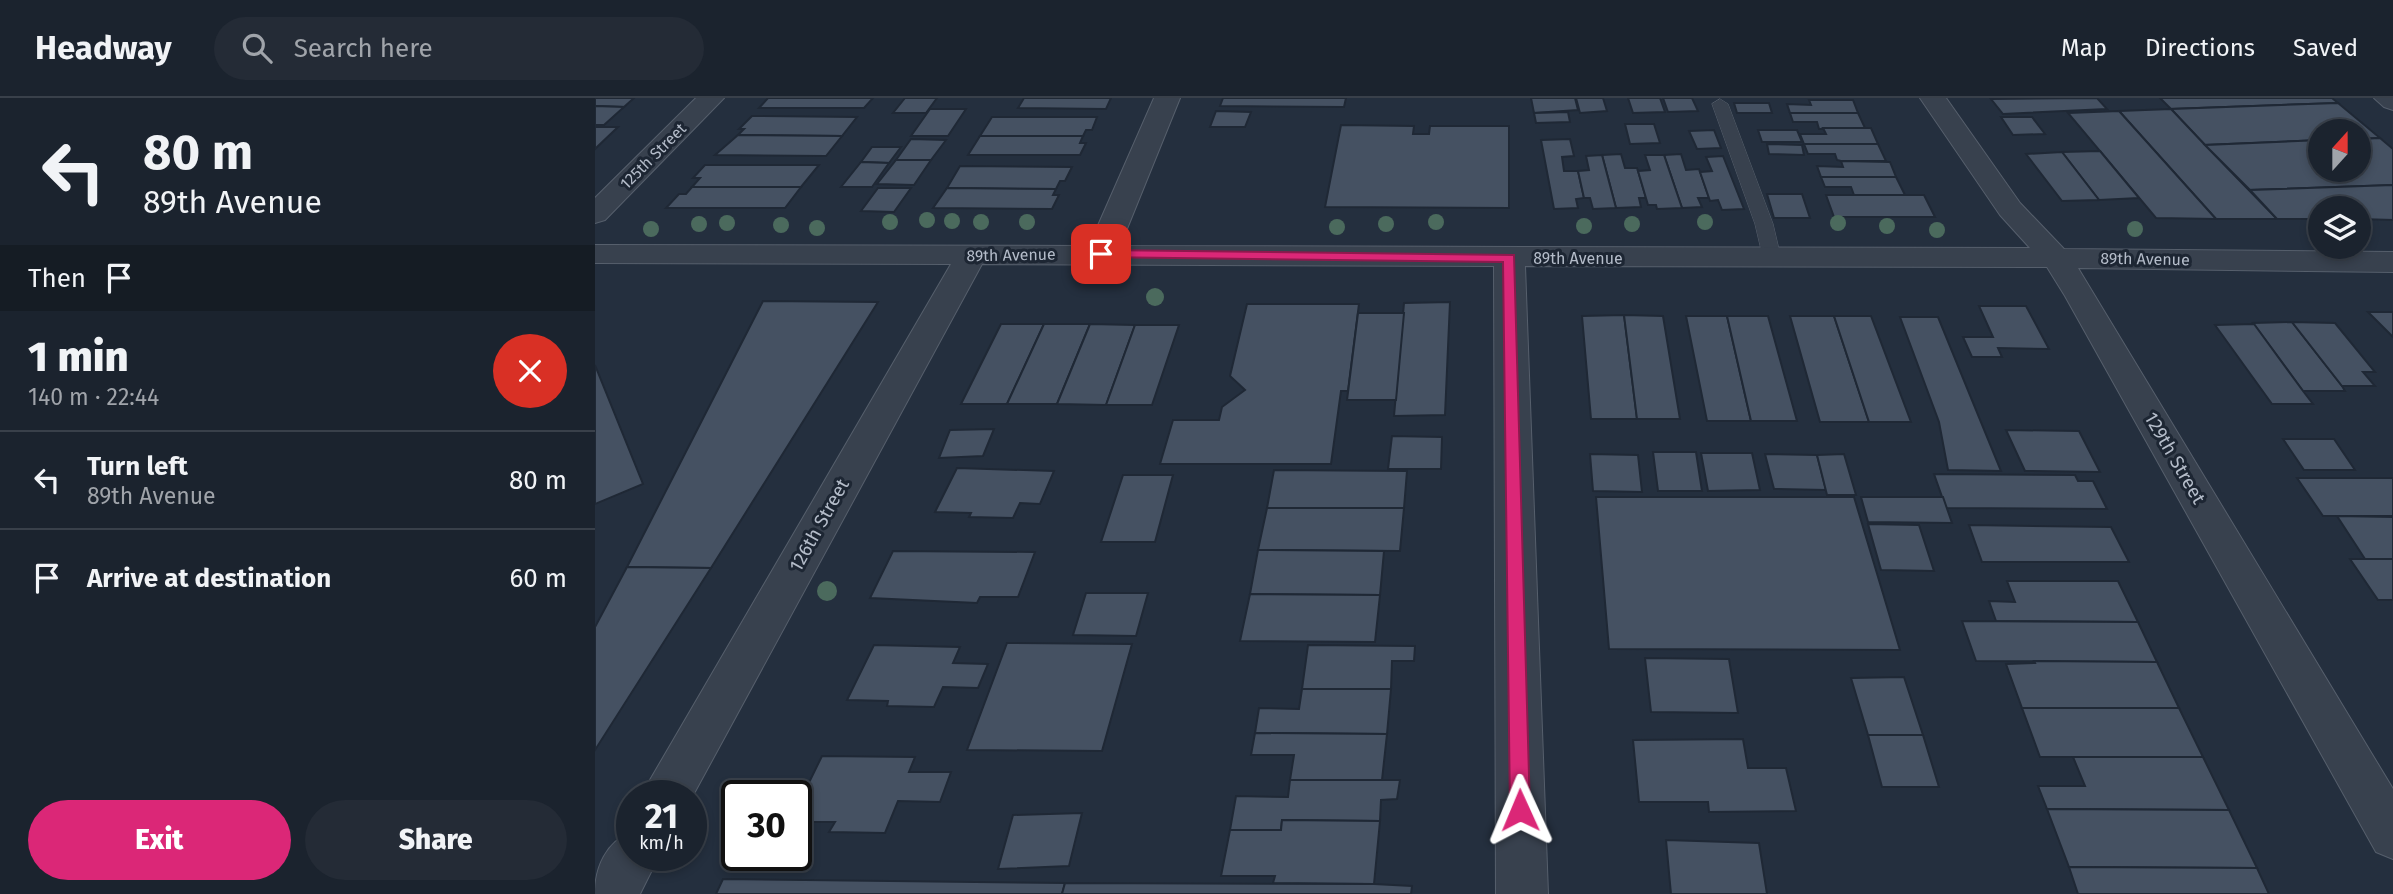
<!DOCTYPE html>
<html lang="en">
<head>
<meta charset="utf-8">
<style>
	body { margin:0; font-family:"Fira Sans",sans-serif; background:#242b36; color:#f1f3f6; height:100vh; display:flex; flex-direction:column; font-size:26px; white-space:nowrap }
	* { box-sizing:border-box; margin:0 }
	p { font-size:23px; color:#a0a4aa }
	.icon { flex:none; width:38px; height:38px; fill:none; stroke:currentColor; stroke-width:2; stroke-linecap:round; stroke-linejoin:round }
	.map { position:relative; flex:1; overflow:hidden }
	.side { display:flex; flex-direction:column; background:#1b232e; width:595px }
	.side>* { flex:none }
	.banner { background:#1b232e; color:#f1f3f6; overflow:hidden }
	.needle { width:46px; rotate:21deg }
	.controls { position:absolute; left:1713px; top:21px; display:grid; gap:14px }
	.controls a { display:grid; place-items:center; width:63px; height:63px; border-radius:50%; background:#1b232e; box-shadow:0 4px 10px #0003,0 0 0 2px #39404a; font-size:35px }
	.speed { position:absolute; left:21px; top:682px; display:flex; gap:14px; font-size:35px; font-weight:700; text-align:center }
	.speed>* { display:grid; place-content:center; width:91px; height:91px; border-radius:50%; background:#1b232e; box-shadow:0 4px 10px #0003,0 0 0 2px #39404a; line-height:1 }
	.speed small { font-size:18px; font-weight:400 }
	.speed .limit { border:4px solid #111; border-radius:10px; background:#fff; color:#111 }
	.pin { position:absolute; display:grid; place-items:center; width:60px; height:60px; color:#fff; margin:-30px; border-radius:14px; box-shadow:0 4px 10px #0006 }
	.me { position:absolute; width:77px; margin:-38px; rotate:359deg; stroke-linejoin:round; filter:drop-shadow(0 0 5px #0008) }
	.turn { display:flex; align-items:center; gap:24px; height:147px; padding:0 28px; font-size:32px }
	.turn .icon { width:91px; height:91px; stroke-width:2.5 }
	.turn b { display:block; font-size:49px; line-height:60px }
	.then { display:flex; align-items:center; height:66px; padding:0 28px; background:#0003; gap:14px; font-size:26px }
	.round { display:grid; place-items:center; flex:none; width:74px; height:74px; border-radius:37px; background:#242b36 }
	.summary { display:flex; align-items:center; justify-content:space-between; height:119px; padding:0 28px }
	h1 { font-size:42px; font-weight:800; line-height:52px }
	.button { display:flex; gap:14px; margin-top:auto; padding:14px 28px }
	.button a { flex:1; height:80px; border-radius:42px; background:#db2777; color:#fff; font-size:28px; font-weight:800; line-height:80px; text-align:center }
	.button a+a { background:#242b36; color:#f1f3f6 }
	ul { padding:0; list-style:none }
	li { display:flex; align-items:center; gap:21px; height:98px; padding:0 28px; border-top:2px solid #39404a }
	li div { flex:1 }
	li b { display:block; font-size:26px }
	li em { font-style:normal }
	header { display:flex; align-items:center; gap:42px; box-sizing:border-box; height:98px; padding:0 35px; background:#1b232e; border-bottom:2px solid #39404a }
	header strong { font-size:33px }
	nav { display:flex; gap:38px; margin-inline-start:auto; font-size:24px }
	.search { width:490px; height:63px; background:#242b36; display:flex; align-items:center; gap:18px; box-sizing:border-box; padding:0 24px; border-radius:38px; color:#a0a4aa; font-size:26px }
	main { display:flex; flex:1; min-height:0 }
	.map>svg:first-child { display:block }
	.building { fill:#455162; stroke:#1f2835; stroke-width:2 }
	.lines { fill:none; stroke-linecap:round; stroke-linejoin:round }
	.lane-casing { stroke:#565f6c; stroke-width:1 }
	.street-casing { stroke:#565f6c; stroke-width:2 }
	.lane { fill:#38414e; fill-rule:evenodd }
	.street { fill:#38414e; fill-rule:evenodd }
	.tree { fill:#4b6a5d }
	.route { fill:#db2777; stroke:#8e194d; stroke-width:2 }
	.labels { text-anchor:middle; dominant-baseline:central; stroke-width:6; stroke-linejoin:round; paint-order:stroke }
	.far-street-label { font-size:16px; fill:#b4bcc9; stroke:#1d2633 }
	.street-label { font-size:19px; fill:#b4bcc9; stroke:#1d2633 }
</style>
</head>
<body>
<header>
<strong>Headway</strong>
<div class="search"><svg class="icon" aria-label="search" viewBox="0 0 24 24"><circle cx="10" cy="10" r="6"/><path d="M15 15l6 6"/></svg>Search here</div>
<nav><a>Map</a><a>Directions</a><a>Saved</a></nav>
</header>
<main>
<section class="side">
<div class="banner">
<div class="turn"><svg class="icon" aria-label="left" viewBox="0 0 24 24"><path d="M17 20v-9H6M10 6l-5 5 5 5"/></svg><div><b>80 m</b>89th Avenue</div></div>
<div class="then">Then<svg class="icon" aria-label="arrive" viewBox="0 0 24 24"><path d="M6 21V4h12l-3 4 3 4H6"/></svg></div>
</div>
<div class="summary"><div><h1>1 min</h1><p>140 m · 22:44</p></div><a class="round" style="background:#d93025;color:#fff"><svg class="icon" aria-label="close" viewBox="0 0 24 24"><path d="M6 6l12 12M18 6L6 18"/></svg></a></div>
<ul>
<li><svg class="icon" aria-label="left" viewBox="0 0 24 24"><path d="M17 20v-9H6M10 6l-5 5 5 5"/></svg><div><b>Turn left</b><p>89th Avenue</p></div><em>80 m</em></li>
<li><svg class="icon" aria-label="arrive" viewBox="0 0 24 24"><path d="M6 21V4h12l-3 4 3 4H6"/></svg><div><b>Arrive at destination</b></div><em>60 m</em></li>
</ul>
<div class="button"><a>Exit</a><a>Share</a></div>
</section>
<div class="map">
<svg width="1798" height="796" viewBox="0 0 1798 796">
	<rect width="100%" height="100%" fill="#242f3e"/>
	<g class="building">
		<path d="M 0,0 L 39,0 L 29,9 L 0,8 Z"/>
		<path d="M 173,0 L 278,0 L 269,10 L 164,10 Z"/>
		<path d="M 310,0 L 342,0 L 331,15 L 298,15 Z"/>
		<path d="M 429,0 L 516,0 L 511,11 L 423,10 Z"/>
		<path d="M 628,0 L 751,0 L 749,9 L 625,8 Z"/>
		<path d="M 936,0 L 980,0 L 983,12 L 939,15 Z"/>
		<path d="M 981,0 L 1008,0 L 1012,13 L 985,15 Z"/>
		<path d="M 1033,0 L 1065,0 L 1070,14 L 1038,15 Z"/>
		<path d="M 1068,0 L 1097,0 L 1103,13 L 1073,14 Z"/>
		<path d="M 1502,0 L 1512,11 L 1408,16 L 1396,1 Z"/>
		<path d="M 1565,0 L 1737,0 L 1743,5 L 1576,11 Z"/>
		<path d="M 1214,2 L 1258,2 L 1263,15 L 1195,15 L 1192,6 L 1216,7 Z"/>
		<path d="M 1139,5 L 1174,5 L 1177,15 L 1142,15 Z"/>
		<path d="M 1743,5 L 1785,40 L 1764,41 L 1764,33 L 1726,33 L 1726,42 L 1610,47 L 1576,11 Z"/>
		<path d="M 0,8 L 29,9 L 9,27 L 0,27 Z"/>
		<path d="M 335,11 L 371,11 L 353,38 L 316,38 Z"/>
		<path d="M 1576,11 L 1610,47 L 1682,121 L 1621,121 L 1524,13 Z"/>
		<path d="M 621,13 L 656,14 L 650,29 L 615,29 Z"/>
		<path d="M 1524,13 L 1621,121 L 1561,120 L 1473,15 Z"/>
		<path d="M 973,14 L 975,24 L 941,25 L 939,15 Z"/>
		<path d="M 1195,15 L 1263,15 L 1270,30 L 1224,31 L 1222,24 L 1198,24 Z"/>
		<path d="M 157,18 L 262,19 L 247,38 L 143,37 L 149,31 L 144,31 Z"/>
		<path d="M 397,19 L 502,19 L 497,32 L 491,32 L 488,38 L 385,38 Z"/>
		<path d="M 1406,19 L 1437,19 L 1450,36 L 1418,37 Z"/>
		<path d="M 1030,26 L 1059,26 L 1065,45 L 1035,46 Z"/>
		<path d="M 746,27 L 819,28 L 818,36 L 834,36 L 835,28 L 914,28 L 914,110 L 730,109 Z"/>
		<path d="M 0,29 L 23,29 L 0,51 Z"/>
		<path d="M 1228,30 L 1276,30 L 1283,46 L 1209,46 L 1205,36 L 1231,36 Z"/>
		<path d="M 1119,32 L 1126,50 L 1102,51 L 1094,33 Z"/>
		<path d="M 1163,32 L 1202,32 L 1207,44 L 1167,44 Z"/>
		<path d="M 143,37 L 247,38 L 231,58 L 120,57 Z"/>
		<path d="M 385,38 L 488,38 L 485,45 L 491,45 L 485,57 L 373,57 Z"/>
		<path d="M 1785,40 L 1798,51 L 1798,87 L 1655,92 L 1610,47 L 1726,42 L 1726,72 L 1764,72 L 1764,41 Z"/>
		<path d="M 316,41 L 351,42 L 336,62 L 301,62 Z"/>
		<path d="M 975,41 L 979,58 L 967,59 L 969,73 L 983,73 L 989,100 L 981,101 L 983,110 L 959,111 L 946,42 Z"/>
		<path d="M 1172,46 L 1207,47 L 1209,57 L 1174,56 Z"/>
		<path d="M 1209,46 L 1283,46 L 1291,63 L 1246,63 L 1242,62 L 1240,56 L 1213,56 Z"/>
		<path d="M 277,49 L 306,49 L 294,65 L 266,64 Z"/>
		<path d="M 1505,53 L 1544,100 L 1504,102 L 1467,54 Z"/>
		<path d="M 1467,54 L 1504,102 L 1467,103 L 1431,56 Z"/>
		<path d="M 1026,56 L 1030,70 L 1042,70 L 1043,73 L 1051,100 L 1044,100 L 1046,109 L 1021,110 L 1007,57 Z"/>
		<path d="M 1086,56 L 1091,72 L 1104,71 L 1114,100 L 1103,100 L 1107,109 L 1087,110 L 1069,57 Z"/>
		<path d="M 1007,57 L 1021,110 L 998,111 L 995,100 L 989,100 L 983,73 L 994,72 L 991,58 Z"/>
		<path d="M 1050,57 L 1069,57 L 1087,110 L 1062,111 L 1061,107 L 1053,107 L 1043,73 L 1055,72 Z"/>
		<path d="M 1128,58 L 1149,111 L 1127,112 L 1123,102 L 1115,103 L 1105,74 L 1117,73 L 1111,59 Z"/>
		<path d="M 301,62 L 336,62 L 319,87 L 282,86 Z"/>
		<path d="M 1246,63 L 1295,64 L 1301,79 L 1226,79 L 1222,68 L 1248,69 Z"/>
		<path d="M 266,64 L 294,65 L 277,89 L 246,89 Z"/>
		<path d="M 110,67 L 224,67 L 206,89 L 97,89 L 105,80 L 98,80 Z"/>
		<path d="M 365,68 L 477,69 L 470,83 L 465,83 L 461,91 L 352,90 Z"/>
		<path d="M 1226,79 L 1301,79 L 1310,97 L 1259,97 L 1256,89 L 1230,89 Z"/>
		<path d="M 1798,87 L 1798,122 L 1764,121 L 1764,110 L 1726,110 L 1726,121 L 1682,121 L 1655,92 Z"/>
		<path d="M 97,89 L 206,89 L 190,110 L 71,110 L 84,96 L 91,96 Z"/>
		<path d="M 283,90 L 316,90 L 299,114 L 266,113 Z"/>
		<path d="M 352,90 L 461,91 L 458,97 L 464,97 L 457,111 L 338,110 Z"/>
		<path d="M 1172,96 L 1207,96 L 1215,120 L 1179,120 Z"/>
		<path d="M 1231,97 L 1329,97 L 1340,119 L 1239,119 Z"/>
		<path d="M 168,203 L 283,204 L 116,470 L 32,469 Z"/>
		<path d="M 855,204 L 850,317 L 799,318 L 809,205 Z"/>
		<path d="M 652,206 L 764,206 L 753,293 L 746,293 L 736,366 L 565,366 L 578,322 L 624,322 L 627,309 L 650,292 L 635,278 Z"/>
		<path d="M 1384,208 L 1431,208 L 1454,251 L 1403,250 L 1407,259 L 1377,259 L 1368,239 L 1398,239 Z"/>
		<path d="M 1773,214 L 1798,214 L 1798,239 Z"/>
		<path d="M 763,215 L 809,215 L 801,302 L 752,302 Z"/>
		<path d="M 1029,217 L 1042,321 L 996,321 L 987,218 Z"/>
		<path d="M 1029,217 L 1068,218 L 1085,321 L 1042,321 Z"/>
		<path d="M 1091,218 L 1132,218 L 1156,323 L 1112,323 Z"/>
		<path d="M 1132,218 L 1173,218 L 1202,323 L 1156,323 Z"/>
		<path d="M 1195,218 L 1239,218 L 1274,324 L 1225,324 Z"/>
		<path d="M 1239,218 L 1276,218 L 1316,324 L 1274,324 Z"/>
		<path d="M 1305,219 L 1343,219 L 1406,373 L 1353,372 L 1344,324 Z"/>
		<path d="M 1697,224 L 1747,288 L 1750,293 L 1708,293 L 1658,225 Z"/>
		<path d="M 1697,224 L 1740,225 L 1780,274 L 1768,274 L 1780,288 L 1747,288 Z"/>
		<path d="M 406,226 L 449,226 L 412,306 L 366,306 Z"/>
		<path d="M 449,226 L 495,226 L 462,306 L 412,306 Z"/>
		<path d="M 495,226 L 540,227 L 511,307 L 462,306 Z"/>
		<path d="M 1659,226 L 1708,293 L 1718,306 L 1677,306 L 1620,227 Z"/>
		<path d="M 540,227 L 584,227 L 557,307 L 511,307 Z"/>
		<path d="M 0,267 L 48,386 L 0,406 Z"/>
		<path d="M 399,331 L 388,358 L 344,360 L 355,332 Z"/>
		<path d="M 1411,332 L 1484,333 L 1505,374 L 1430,373 Z"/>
		<path d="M 797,338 L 847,339 L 846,371 L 793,371 Z"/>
		<path d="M 1688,341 L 1739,341 L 1760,372 L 1709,372 Z"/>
		<path d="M 1058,354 L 1101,354 L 1107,393 L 1063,393 Z"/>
		<path d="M 1106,355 L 1157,355 L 1165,392 L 1113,393 Z"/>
		<path d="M 995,356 L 1043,357 L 1047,394 L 998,393 Z"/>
		<path d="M 1170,356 L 1222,357 L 1231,392 L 1179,391 Z"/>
		<path d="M 1249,356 L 1261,397 L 1232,397 L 1222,357 Z"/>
		<path d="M 362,370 L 459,373 L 445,406 L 425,405 L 418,420 L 374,419 L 376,415 L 340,414 Z"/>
		<path d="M 679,372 L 812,373 L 809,410 L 672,410 Z"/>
		<path d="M 1339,376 L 1480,377 L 1483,383 L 1498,383 L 1512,411 L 1351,410 Z"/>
		<path d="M 528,377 L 578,377 L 560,444 L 506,444 Z"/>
		<path d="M 1702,380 L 1798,380 L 1798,418 L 1728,418 Z"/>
		<path d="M 1001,399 L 1259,399 L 1305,552 L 1014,551 Z"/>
		<path d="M 1266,399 L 1348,399 L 1357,425 L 1273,424 Z"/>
		<path d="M 672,410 L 809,410 L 805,453 L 663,452 Z"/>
		<path d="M 1742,418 L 1798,419 L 1798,461 L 1770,461 Z"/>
		<path d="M 1273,426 L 1324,427 L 1339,473 L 1286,472 Z"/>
		<path d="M 1374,427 L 1516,429 L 1534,464 L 1387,464 Z"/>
		<path d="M 663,452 L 789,453 L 785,497 L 655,496 Z"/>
		<path d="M 298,453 L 440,454 L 423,499 L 385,499 L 382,505 L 275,500 Z"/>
		<path d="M 1755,461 L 1798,461 L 1798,502 L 1783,502 Z"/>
		<path d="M 32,469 L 116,470 L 0,652 L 0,529 Z"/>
		<path d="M 1412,483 L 1523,483 L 1543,524 L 1401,523 L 1394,503 L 1420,504 Z"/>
		<path d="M 491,495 L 553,495 L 541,538 L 478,537 Z"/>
		<path d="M 655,496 L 785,497 L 780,544 L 645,543 Z"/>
		<path d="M 1367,523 L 1543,524 L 1562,564 L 1381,563 Z"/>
		<path d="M 412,545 L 537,546 L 507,653 L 372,652 Z"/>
		<path d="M 279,547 L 365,549 L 358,565 L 393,566 L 383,590 L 348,589 L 339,609 L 292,608 L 293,603 L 252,602 Z"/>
		<path d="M 713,547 L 820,548 L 819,563 L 797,563 L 796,591 L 707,591 Z"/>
		<path d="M 1050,560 L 1134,561 L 1143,615 L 1056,614 Z"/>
		<path d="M 1439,563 L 1562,564 L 1584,610 L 1427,610 L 1411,566 L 1440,565 Z"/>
		<path d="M 1309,579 L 1328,637 L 1273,637 L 1256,580 Z"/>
		<path d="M 707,591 L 796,591 L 792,636 L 660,635 L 664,610 L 704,611 Z"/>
		<path d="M 1427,610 L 1584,610 L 1608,659 L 1445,659 Z"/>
		<path d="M 660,635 L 792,636 L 787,682 L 695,682 L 699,657 L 656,657 Z"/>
		<path d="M 1273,637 L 1328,637 L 1344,689 L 1287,689 Z"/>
		<path d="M 1148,641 L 1153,670 L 1191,670 L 1201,713 L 1114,714 L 1113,704 L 1044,704 L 1038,642 Z"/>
		<path d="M 227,658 L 320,659 L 314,674 L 356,674 L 345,704 L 303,703 L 290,735 L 234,734 L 240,724 L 201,724 L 201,711 Z"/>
		<path d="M 1478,659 L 1608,659 L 1634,712 L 1452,711 L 1443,688 L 1490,688 Z"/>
		<path d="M 695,682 L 805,682 L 802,701 L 786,702 L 785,723 L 687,722 L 686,732 L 635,732 L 641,698 L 693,699 Z"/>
		<path d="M 1452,711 L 1634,712 L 1662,770 L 1474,769 Z"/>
		<path d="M 487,715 L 474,768 L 403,771 L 418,717 Z"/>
		<path d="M 687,722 L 785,723 L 779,786 L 678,785 L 680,778 L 626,778 L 635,732 L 686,732 Z"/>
		<path d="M 1071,742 L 1164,745 L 1172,796 L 1076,796 Z"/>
		<path d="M 1474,769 L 1662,770 L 1674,796 L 1483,796 Z"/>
		<path d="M 128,781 L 470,785 L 467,796 L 121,796 Z"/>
		<path d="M 470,785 L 779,786 L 817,788 L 816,796 L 467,796 Z"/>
	</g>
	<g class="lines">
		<g class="lane-casing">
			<path id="lane" d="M 1125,1 L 1133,6 L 1178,126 L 1186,160 L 1183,164 L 1177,166 L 1168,160 L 1160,126 L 1117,6 Z"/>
		</g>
		<g class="street-casing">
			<g id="street">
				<path d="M 101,0 L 129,0 L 10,122 L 0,125 L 0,100 Z"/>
				<path d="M 559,0 L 585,0 L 525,148 L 1435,150 L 1405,117 L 1325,0 L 1351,0 L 1425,105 L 1469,151 L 1798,154 L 1798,174 L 1483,170 L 1798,691 L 1798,761 L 1781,754 L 1470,198 L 1452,169 L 930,168 L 953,796 L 901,796 L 899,168 L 387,166 L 96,701 L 96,698 L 48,698 L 55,682 L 356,166 L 0,165 L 0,147 L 494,148 Z"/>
				<path d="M 1779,0 L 1798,0 L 1798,12 L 1789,9 Z"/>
				<path d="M 37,734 L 37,758 L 64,758 L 45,796 L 0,796 C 0,769 11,744 37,734 Z"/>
			</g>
		</g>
		<use href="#lane" class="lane"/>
		<use href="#street" class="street"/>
	</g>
	<g class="tree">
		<circle cx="332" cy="122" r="8"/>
		<circle cx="357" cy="123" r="8"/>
		<circle cx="295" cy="124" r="8"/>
		<circle cx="386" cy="124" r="8"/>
		<circle cx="432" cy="124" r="8"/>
		<circle cx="841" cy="124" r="8"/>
		<circle cx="1110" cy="124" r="8"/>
		<circle cx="132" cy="125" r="8"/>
		<circle cx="1243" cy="125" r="8"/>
		<circle cx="104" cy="126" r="8"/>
		<circle cx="791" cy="126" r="8"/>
		<circle cx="1037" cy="126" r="8"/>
		<circle cx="186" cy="127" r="8"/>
		<circle cx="989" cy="128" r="8"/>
		<circle cx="1292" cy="128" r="8"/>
		<circle cx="742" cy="129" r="8"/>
		<circle cx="222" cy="130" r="8"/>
		<circle cx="56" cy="131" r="8"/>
		<circle cx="1540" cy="131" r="8"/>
		<circle cx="1342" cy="132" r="8"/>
		<circle cx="560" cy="199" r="9"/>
		<circle cx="232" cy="493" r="10"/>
	</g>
	<path class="route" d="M 506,152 L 919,157 L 935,712 L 932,719 L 925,722 L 918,719 L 915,712 L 908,164 L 501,159 L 501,153 Z"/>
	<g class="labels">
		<g class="far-street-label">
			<text transform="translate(58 58) rotate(-45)">125th Street</text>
			<text transform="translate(416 157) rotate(-1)">89th Avenue</text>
			<text x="983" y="160">89th Avenue</text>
			<text transform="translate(1550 161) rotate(1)">89th Avenue</text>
		</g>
		<g class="street-label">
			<text transform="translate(1580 360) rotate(60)">129th Street</text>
			<text transform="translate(224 427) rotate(-61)">126th Street</text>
		</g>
	</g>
</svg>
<div class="controls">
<a><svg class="needle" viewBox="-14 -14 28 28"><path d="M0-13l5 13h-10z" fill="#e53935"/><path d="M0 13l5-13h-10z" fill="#a0a4aa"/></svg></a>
<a><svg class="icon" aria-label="layers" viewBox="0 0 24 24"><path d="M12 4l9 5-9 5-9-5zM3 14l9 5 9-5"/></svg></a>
</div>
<div class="speed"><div>21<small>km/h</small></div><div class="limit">30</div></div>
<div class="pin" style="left:506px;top:156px;background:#d93025"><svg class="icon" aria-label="arrive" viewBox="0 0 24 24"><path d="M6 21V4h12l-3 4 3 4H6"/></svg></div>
<svg class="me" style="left:925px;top:712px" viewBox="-20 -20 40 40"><path d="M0-17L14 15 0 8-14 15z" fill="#db2777" stroke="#fff" stroke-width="4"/></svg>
</div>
</main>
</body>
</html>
